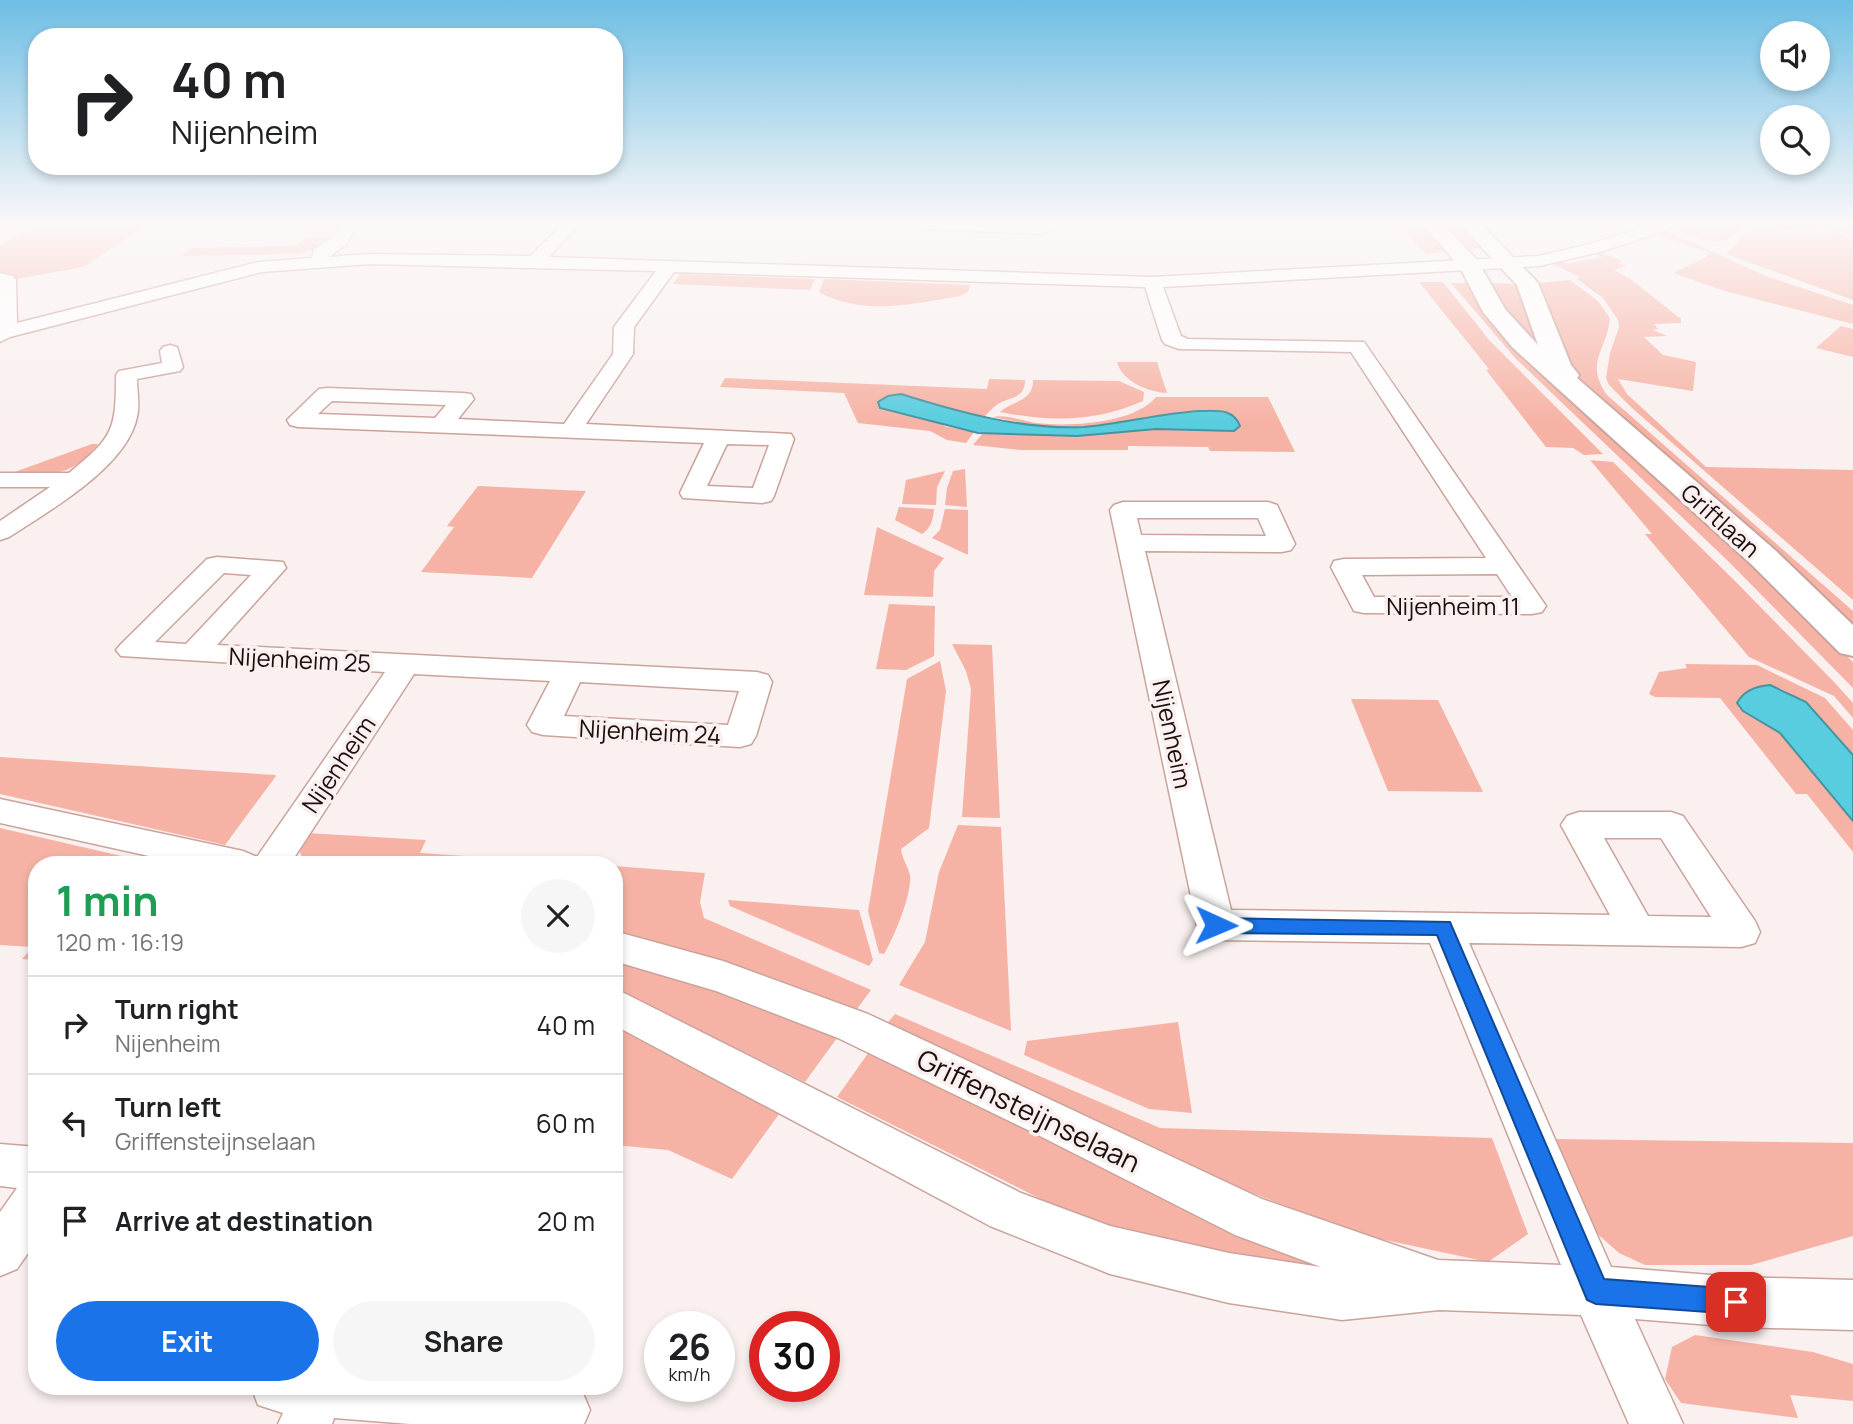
<!DOCTYPE html>
<html lang="en">
<head>
<meta charset="utf-8">
<style>
	body { margin:0; font-family:Manrope,sans-serif; background:#f6f6f6; color:#202124; height:100vh; display:flex; flex-direction:column; font-size:26px; white-space:nowrap }
	* { box-sizing:border-box; margin:0 }
	p { font-size:23px; color:#757577 }
	.icon { flex:none; width:38px; height:38px; fill:none; stroke:currentColor; stroke-width:2; stroke-linecap:round; stroke-linejoin:round }
	.map { position:relative; flex:1; overflow:hidden }
	.panel { position:absolute; left:28px; top:856px; width:595px; height:539px; display:flex; flex-direction:column; background:#fff; border-radius:28px; box-shadow:0 4px 10px #0003 }
	.panel>* { flex:none }
	.hud { position:absolute; left:28px; top:28px; width:595px; height:147px; border-radius:28px; box-shadow:0 4px 10px #0003; background:#fff; color:#202124; overflow:hidden }
	.controls { position:absolute; left:1760px; top:21px; display:grid; gap:14px }
	.controls a { display:grid; place-items:center; width:70px; height:70px; border-radius:50%; background:#fff; box-shadow:0 4px 10px #0003; font-size:35px }
	.speed { position:absolute; left:644px; top:1311px; display:flex; gap:14px; font-size:35px; font-weight:700; text-align:center }
	.speed>* { display:grid; place-content:center; width:91px; height:91px; border-radius:50%; background:#fff; box-shadow:0 4px 10px #0003; line-height:1 }
	.speed small { font-size:18px; font-weight:400 }
	.speed .limit { border:10px solid #d22; background:#fff; color:#111 }
	.pin { position:absolute; display:grid; place-items:center; width:60px; height:60px; color:#fff; margin:-30px; border-radius:14px; box-shadow:0 4px 10px #0006 }
	.me { position:absolute; width:77px; margin:-38px; rotate:91deg; stroke-linejoin:round; filter:drop-shadow(0 0 5px #0008) }
	.turn { display:flex; align-items:center; gap:24px; height:147px; padding:0 28px; font-size:32px }
	.turn .icon { width:91px; height:91px; stroke-width:2.5 }
	.turn b { display:block; font-size:49px; line-height:60px }
	.round { display:grid; place-items:center; flex:none; width:74px; height:74px; border-radius:37px; background:#f6f6f6 }
	.headline { display:flex; align-items:center; justify-content:space-between; height:119px; padding:0 28px }
	h1 { font-size:42px; font-weight:700; line-height:52px; color:#1e9e55 }
	.action { display:flex; gap:14px; margin-top:auto; padding:14px 28px }
	.action a { flex:1; height:80px; border-radius:42px; background:#1a73e8; color:#fff; font-size:28px; font-weight:700; line-height:80px; text-align:center }
	.action a+a { background:#f6f6f6; color:#202124 }
	ul { padding:0; list-style:none }
	li { display:flex; align-items:center; gap:21px; height:98px; padding:0 28px; border-top:2px solid #e0e0e0 }
	li div { flex:1 }
	li b { display:block; font-size:26px }
	li em { font-style:normal }
	.map>svg:first-child { display:block }
	.green { fill:#f6b3a5 }
	.water { fill:#58cddf; stroke:#4694a0; stroke-width:2 }
	.lines { fill:none; stroke-linecap:round; stroke-linejoin:round }
	.minor-casing { stroke:#caa39b; stroke-width:3 }
	.tertiary-casing { stroke:#caa39b; stroke-width:4 }
	.minor { fill:#fff; fill-rule:evenodd }
	.tertiary { fill:#fff; fill-rule:evenodd }
	.route { fill:#1a73e8; stroke:#114b97; stroke-width:2 }
	.labels { text-anchor:middle; dominant-baseline:central; stroke-width:7; stroke-linejoin:round; paint-order:stroke }
	.street-label { font-size:24px; fill:#1d0f0c; stroke:#f9f0ef }
	.near-street-label { font-size:28px; fill:#1d0f0c; stroke:#f9f0ef }
</style>
</head>
<body>
<div class="map">
<svg width="1853" height="1424" viewBox="0 0 1853 1424">
	<rect width="100%" height="100%" fill="#f9f0ef"/>
	<g class="green">
		<path d="M 39,224 L 147,224 L 84,267 L 16,279 L 0,275 L 0,245 Z"/>
		<path d="M 1398,224 L 1427,224 L 1449,251 L 1426,254 Z"/>
		<path d="M 1436,224 L 1469,224 L 1488,247 L 1458,251 Z"/>
		<path d="M 1680,224 L 1745,224 C 1741,227 1738,232 1734,236 C 1720,246 1688,239 1676,229 Z"/>
		<path d="M 1755,224 L 1853,224 L 1853,236 L 1825,229 L 1773,230 Z"/>
		<path d="M 1753,227 L 1782,232 L 1831,231 L 1853,238 L 1853,300 L 1726,254 Z"/>
		<path d="M 1667,231 L 1766,276 L 1853,305 L 1853,324 L 1725,291 L 1673,273 L 1706,257 L 1708,252 L 1655,235 Z"/>
		<path d="M 332,237 L 324,245 L 300,254 L 182,256 L 192,248 L 295,246 L 304,238 Z"/>
		<path d="M 1598,251 L 1622,261 L 1618,263 L 1626,266 L 1614,270 L 1629,278 L 1681,319 L 1681,323 L 1654,324 L 1658,329 L 1653,330 L 1667,336 L 1644,337 L 1663,355 L 1696,362 L 1693,391 L 1618,379 L 1627,394 L 1706,467 L 1853,470 L 1853,600 L 1632,408 L 1609,385 L 1606,378 L 1610,353 L 1619,327 L 1618,320 L 1603,298 L 1577,279 L 1580,277 L 1548,262 L 1557,260 L 1567,264 L 1602,257 L 1593,253 Z"/>
		<path d="M 680,274 L 815,279 L 810,290 L 673,284 Z"/>
		<path d="M 824,279 L 970,285 L 968,292 L 960,296 C 913,304 862,316 819,292 Z"/>
		<path d="M 1570,280 L 1598,301 L 1610,318 C 1607,351 1584,362 1607,395 L 1853,611 L 1853,629 L 1573,378 L 1529,284 Z"/>
		<path d="M 1419,282 L 1443,282 L 1490,341 L 1603,454 L 1584,455 L 1573,448 L 1546,447 L 1486,370 L 1489,369 Z"/>
		<path d="M 1451,283 L 1472,283 L 1853,662 L 1853,688 L 1728,561 L 1516,359 Z"/>
		<path d="M 1485,283 L 1518,284 L 1527,294 L 1541,356 Z"/>
		<path d="M 1841,326 L 1853,329 L 1853,357 L 1816,348 Z"/>
		<path d="M 1117,362 L 1157,362 L 1167,393 C 1149,392 1122,382 1117,362 Z"/>
		<path d="M 725,378 L 987,389 L 989,379 L 1025,380 C 1025,399 1011,396 998,404 C 993,407 989,412 985,416 L 964,414 L 943,426 L 974,432 L 966,443 L 947,440 L 930,431 L 858,423 L 844,393 L 720,387 Z"/>
		<path d="M 1033,380 L 1119,381 L 1144,392 L 1143,401 C 1096,422 1050,422 1000,412 C 1013,400 1033,402 1033,380 Z"/>
		<path d="M 1156,397 L 1268,397 L 1295,452 L 1210,451 L 1208,447 L 1128,446 L 1128,450 L 1020,450 L 973,445 L 983,433 L 1077,436 L 1156,429 L 1199,431 L 1182,412 L 1086,427 L 1034,425 L 993,417 C 1005,414 1023,421 1036,423 C 1068,427 1134,424 1156,397 Z"/>
		<path d="M 92,444 L 98,444 C 71,478 53,474 12,473 Z"/>
		<path d="M 1590,460 L 1613,462 L 1733,579 L 1834,682 L 1853,703 L 1853,718 L 1834,696 L 1749,657 L 1645,534 L 1652,534 Z"/>
		<path d="M 965,469 L 967,507 L 945,505 L 947,488 L 953,471 Z"/>
		<path d="M 945,471 L 937,487 L 936,505 L 902,504 L 906,480 Z"/>
		<path d="M 478,486 L 586,491 L 532,578 L 421,572 L 454,527 L 447,526 Z"/>
		<path d="M 899,507 L 934,509 C 933,520 931,528 922,534 L 895,520 Z"/>
		<path d="M 945,509 L 968,510 L 968,555 L 932,538 L 940,530 Z"/>
		<path d="M 877,527 L 944,558 L 934,571 L 933,597 L 864,595 Z"/>
		<path d="M 889,604 L 935,606 L 934,656 L 906,670 L 876,669 Z"/>
		<path d="M 952,644 L 992,645 L 1000,818 L 962,817 L 971,689 L 966,671 Z"/>
		<path d="M 940,661 L 946,691 L 929,828 L 901,849 C 902,859 908,866 910,875 C 912,895 894,937 884,954 L 879,953 L 868,911 L 907,679 Z"/>
		<path d="M 1685,664 L 1757,665 L 1825,698 L 1853,730 L 1853,755 C 1829,727 1807,696 1770,685 L 1743,711 L 1780,733 L 1853,821 L 1853,852 L 1807,794 L 1796,794 L 1720,698 L 1655,697 L 1649,694 L 1659,672 L 1687,668 Z"/>
		<path d="M 1351,699 L 1438,700 L 1483,792 L 1388,791 Z"/>
		<path d="M 0,757 L 275,775 L 276,776 L 225,845 L 0,794 Z"/>
		<path d="M 958,825 L 1001,827 L 1011,1031 L 899,985 L 925,942 L 939,872 Z"/>
		<path d="M 0,828 L 156,864 L 37,864 L 37,960 L 22,959 L 33,947 L 0,945 Z"/>
		<path d="M 307,833 L 426,840 L 420,853 L 587,864 L 312,864 L 303,861 L 299,848 Z"/>
		<path d="M 614,866 L 705,873 L 700,902 L 704,918 L 871,990 L 851,1017 L 750,971 L 614,935 Z"/>
		<path d="M 728,900 L 859,910 L 873,960 L 869,966 L 730,906 Z"/>
		<path d="M 614,957 L 688,978 L 837,1038 L 805,1082 L 614,988 Z"/>
		<path d="M 895,1014 L 1160,1128 L 1492,1138 L 1528,1234 L 1488,1262 L 1357,1234 L 1232,1185 L 885,1026 Z"/>
		<path d="M 1178,1022 L 1192,1113 L 1149,1109 L 1024,1055 L 1027,1041 Z"/>
		<path d="M 614,1026 L 782,1110 L 732,1179 L 668,1150 L 614,1145 Z"/>
		<path d="M 869,1052 L 1355,1267 L 1263,1272 L 1077,1217 L 837,1097 Z"/>
		<path d="M 1555,1139 L 1853,1143 L 1853,1236 L 1751,1265 L 1645,1265 L 1619,1253 L 1593,1230 Z"/>
		<path d="M 1695,1335 L 1813,1352 L 1853,1364 L 1853,1401 L 1790,1395 L 1798,1418 L 1681,1403 L 1665,1379 L 1672,1347 Z"/>
	</g>
	<g class="water">
		<path d="M 901,394 C 958,412 1023,430 1084,427 C 1122,424 1161,413 1200,411 C 1217,411 1233,408 1240,426 L 1234,431 L 1156,429 L 1077,436 L 978,433 L 880,408 L 878,402 L 888,396 Z"/>
		<path d="M 1770,685 L 1806,702 L 1853,755 L 1853,821 L 1780,733 L 1743,711 L 1737,703 C 1744,690 1756,686 1770,685 Z"/>
	</g>
	<g class="lines">
		<g class="minor-casing">
			<g id="minor">
				<path d="M 340,224 L 356,224 L 347,244 L 329,257 L 369,254 L 530,256 L 563,224 L 580,224 L 549,257 L 1152,277 L 1539,256 L 1589,244 L 1655,224 L 1675,225 L 1673,228 L 1600,252 L 1539,266 L 1163,287 L 1181,336 L 1188,339 L 1364,342 L 1546,606 L 1542,612 L 1532,614 L 1364,613 L 1354,611 L 1331,567 L 1334,561 L 1344,559 L 1486,558 L 1351,352 L 1179,349 L 1165,344 L 1162,340 L 1145,287 L 674,272 L 634,327 L 633,354 L 586,424 L 791,434 L 794,439 L 774,496 L 771,501 L 762,503 L 683,498 L 680,493 L 704,443 L 298,427 L 290,425 L 287,420 L 319,389 L 327,388 L 463,393 L 471,394 L 474,399 L 458,419 L 564,424 L 613,354 L 614,327 L 656,271 L 369,264 L 262,272 L 10,337 L 0,342 L 0,273 L 13,276 L 16,280 L 17,323 L 258,262 L 312,258 L 314,249 L 334,237 ZM 332,401 L 446,405 L 435,418 L 318,414 ZM 727,444 L 769,445 L 753,488 L 707,486 ZM 1497,574 L 1512,597 L 1374,597 L 1362,575 Z"/>
				<path d="M 912,224 L 1030,224 L 1050,226 L 1052,229 L 1044,234 L 920,229 Z"/>
				<path d="M 170,345 L 177,347 L 183,367 L 180,371 L 137,379 C 137,392 140,405 137,417 C 127,467 49,511 9,537 L 0,540 L 0,521 L 50,487 L 0,487 L 0,473 L 69,473 C 113,437 116,431 116,375 L 119,371 L 162,363 L 160,351 L 163,347 Z"/>
				<path d="M 1123,502 L 1268,502 L 1277,505 L 1295,544 L 1291,550 L 1282,552 L 1145,551 L 1231,910 L 1610,915 L 1561,825 L 1567,816 L 1579,812 L 1671,812 L 1683,816 L 1755,921 L 1760,932 L 1755,943 L 1741,947 L 1469,943 L 1611,1267 L 1736,1277 L 1853,1280 L 1853,1330 L 1736,1327 L 1635,1319 L 1683,1424 L 1629,1424 L 1581,1315 L 1439,1310 L 1342,1320 L 1229,1303 L 1110,1274 L 990,1226 L 614,1025 L 614,988 L 1021,1193 L 1110,1226 L 1229,1253 L 1321,1267 L 1235,1235 L 1034,1133 L 838,1038 L 716,991 L 614,961 L 614,931 L 723,961 L 868,1014 L 1262,1199 L 1438,1260 L 1561,1265 L 1430,943 L 1216,940 L 1202,936 L 1197,925 L 1110,510 L 1114,505 ZM 1137,518 L 1258,518 L 1266,536 L 1141,535 ZM 1604,838 L 1661,838 L 1711,917 L 1648,916 Z"/>
				<path d="M 217,557 L 283,562 L 286,568 L 217,645 L 757,672 L 768,675 L 772,682 L 756,736 L 751,744 L 740,747 L 543,735 L 532,732 L 527,725 L 550,681 L 414,674 L 290,864 L 185,864 L 0,823 L 0,799 L 243,851 L 257,857 L 385,672 L 121,656 L 116,650 L 121,644 L 207,559 ZM 224,573 L 251,575 L 186,644 L 155,642 ZM 580,682 L 739,691 L 728,725 L 564,716 Z"/>
				<path d="M 0,1144 L 37,1147 L 37,1240 L 17,1269 L 0,1276 L 0,1212 L 17,1188 L 0,1186 Z"/>
				<path d="M 251,1386 L 570,1386 L 582,1391 L 590,1410 L 584,1424 L 410,1424 L 334,1418 L 332,1424 L 278,1424 L 283,1413 L 258,1405 Z"/>
			</g>
		</g>
		<g class="tertiary-casing">
			<path id="tertiary" d="M 1423,224 L 1443,224 L 1477,260 L 1505,309 L 1538,345 L 1517,285 L 1460,224 L 1481,224 L 1538,283 L 1571,365 L 1579,375 L 1577,378 L 1775,550 L 1853,625 L 1853,656 L 1840,653 L 1751,564 L 1513,348 L 1483,312 L 1460,267 Z"/>
		</g>
		<use href="#minor" class="minor"/>
		<use href="#tertiary" class="tertiary"/>
	</g>
	<linearGradient id="sky" x2="0" y2="1"><stop stop-color="#6ebee4"/><stop offset="0.53" stop-color="#fcf8f8"/><stop offset="1" stop-color="#fcf8f8" stop-opacity="0"/></linearGradient>
	<rect width="1853" height="423" fill="url(#sky)"/>
	<path class="route" d="M 1216,918 L 1450,922 L 1604,1279 L 1736,1289 L 1745,1293 L 1748,1302 L 1745,1311 L 1736,1314 L 1596,1304 L 1587,1300 L 1437,935 L 1216,933 L 1209,931 L 1206,925 L 1209,920 Z"/>
	<g class="labels">
		<g class="street-label">
			<text transform="translate(1721 520) rotate(42)">Griftlaan</text>
			<text x="1453" y="605">Nijenheim 11</text>
			<text transform="translate(300 659) rotate(3)">Nijenheim 25</text>
			<text transform="translate(650 731) rotate(3)">Nijenheim 24</text>
			<text transform="translate(1173 734) rotate(78)">Nijenheim</text>
			<text transform="translate(338 764) rotate(-56)">Nijenheim</text>
		</g>
		<g class="near-street-label">
			<text transform="translate(1029 1110) rotate(26)">Griffensteijnselaan</text>
		</g>
	</g>
</svg>
<div class="controls">
<a><svg class="icon" aria-label="sound" viewBox="0 0 24 24"><path d="M4 9h4l5-4v14l-5-4H4zM17 9q2 3 0 6"/></svg></a>
<a><svg class="icon" aria-label="search" viewBox="0 0 24 24"><circle cx="10" cy="10" r="6"/><path d="M15 15l6 6"/></svg></a>
</div>
<div class="speed"><div>26<small>km/h</small></div><div class="limit">30</div></div>
<div class="pin" style="left:1736px;top:1302px;background:#d93025"><svg class="icon" aria-label="arrive" viewBox="0 0 24 24"><path d="M6 21V4h12l-3 4 3 4H6"/></svg></div>
<svg class="me" style="left:1216px;top:925px" viewBox="-20 -20 40 40"><path d="M0-17L14 15 0 8-14 15z" fill="#1a73e8" stroke="#fff" stroke-width="4"/></svg>
<div class="hud">
<div class="turn"><svg class="icon" aria-label="right" viewBox="0 0 24 24"><path d="M7 20v-9h11M14 6l5 5-5 5"/></svg><div><b>40 m</b>Nijenheim</div></div>
</div>
<section class="panel">
<div class="headline"><div><h1>1 min</h1><p>120 m · 16:19</p></div><a class="round"><svg class="icon" aria-label="close" viewBox="0 0 24 24"><path d="M6 6l12 12M18 6L6 18"/></svg></a></div>
<ul>
<li><svg class="icon" aria-label="right" viewBox="0 0 24 24"><path d="M7 20v-9h11M14 6l5 5-5 5"/></svg><div><b>Turn right</b><p>Nijenheim</p></div><em>40 m</em></li>
<li><svg class="icon" aria-label="left" viewBox="0 0 24 24"><path d="M17 20v-9H6M10 6l-5 5 5 5"/></svg><div><b>Turn left</b><p>Griffensteijnselaan</p></div><em>60 m</em></li>
<li><svg class="icon" aria-label="arrive" viewBox="0 0 24 24"><path d="M6 21V4h12l-3 4 3 4H6"/></svg><div><b>Arrive at destination</b></div><em>20 m</em></li>
</ul>
<div class="action"><a>Exit</a><a>Share</a></div>
</section>
</div>
</body>
</html>
